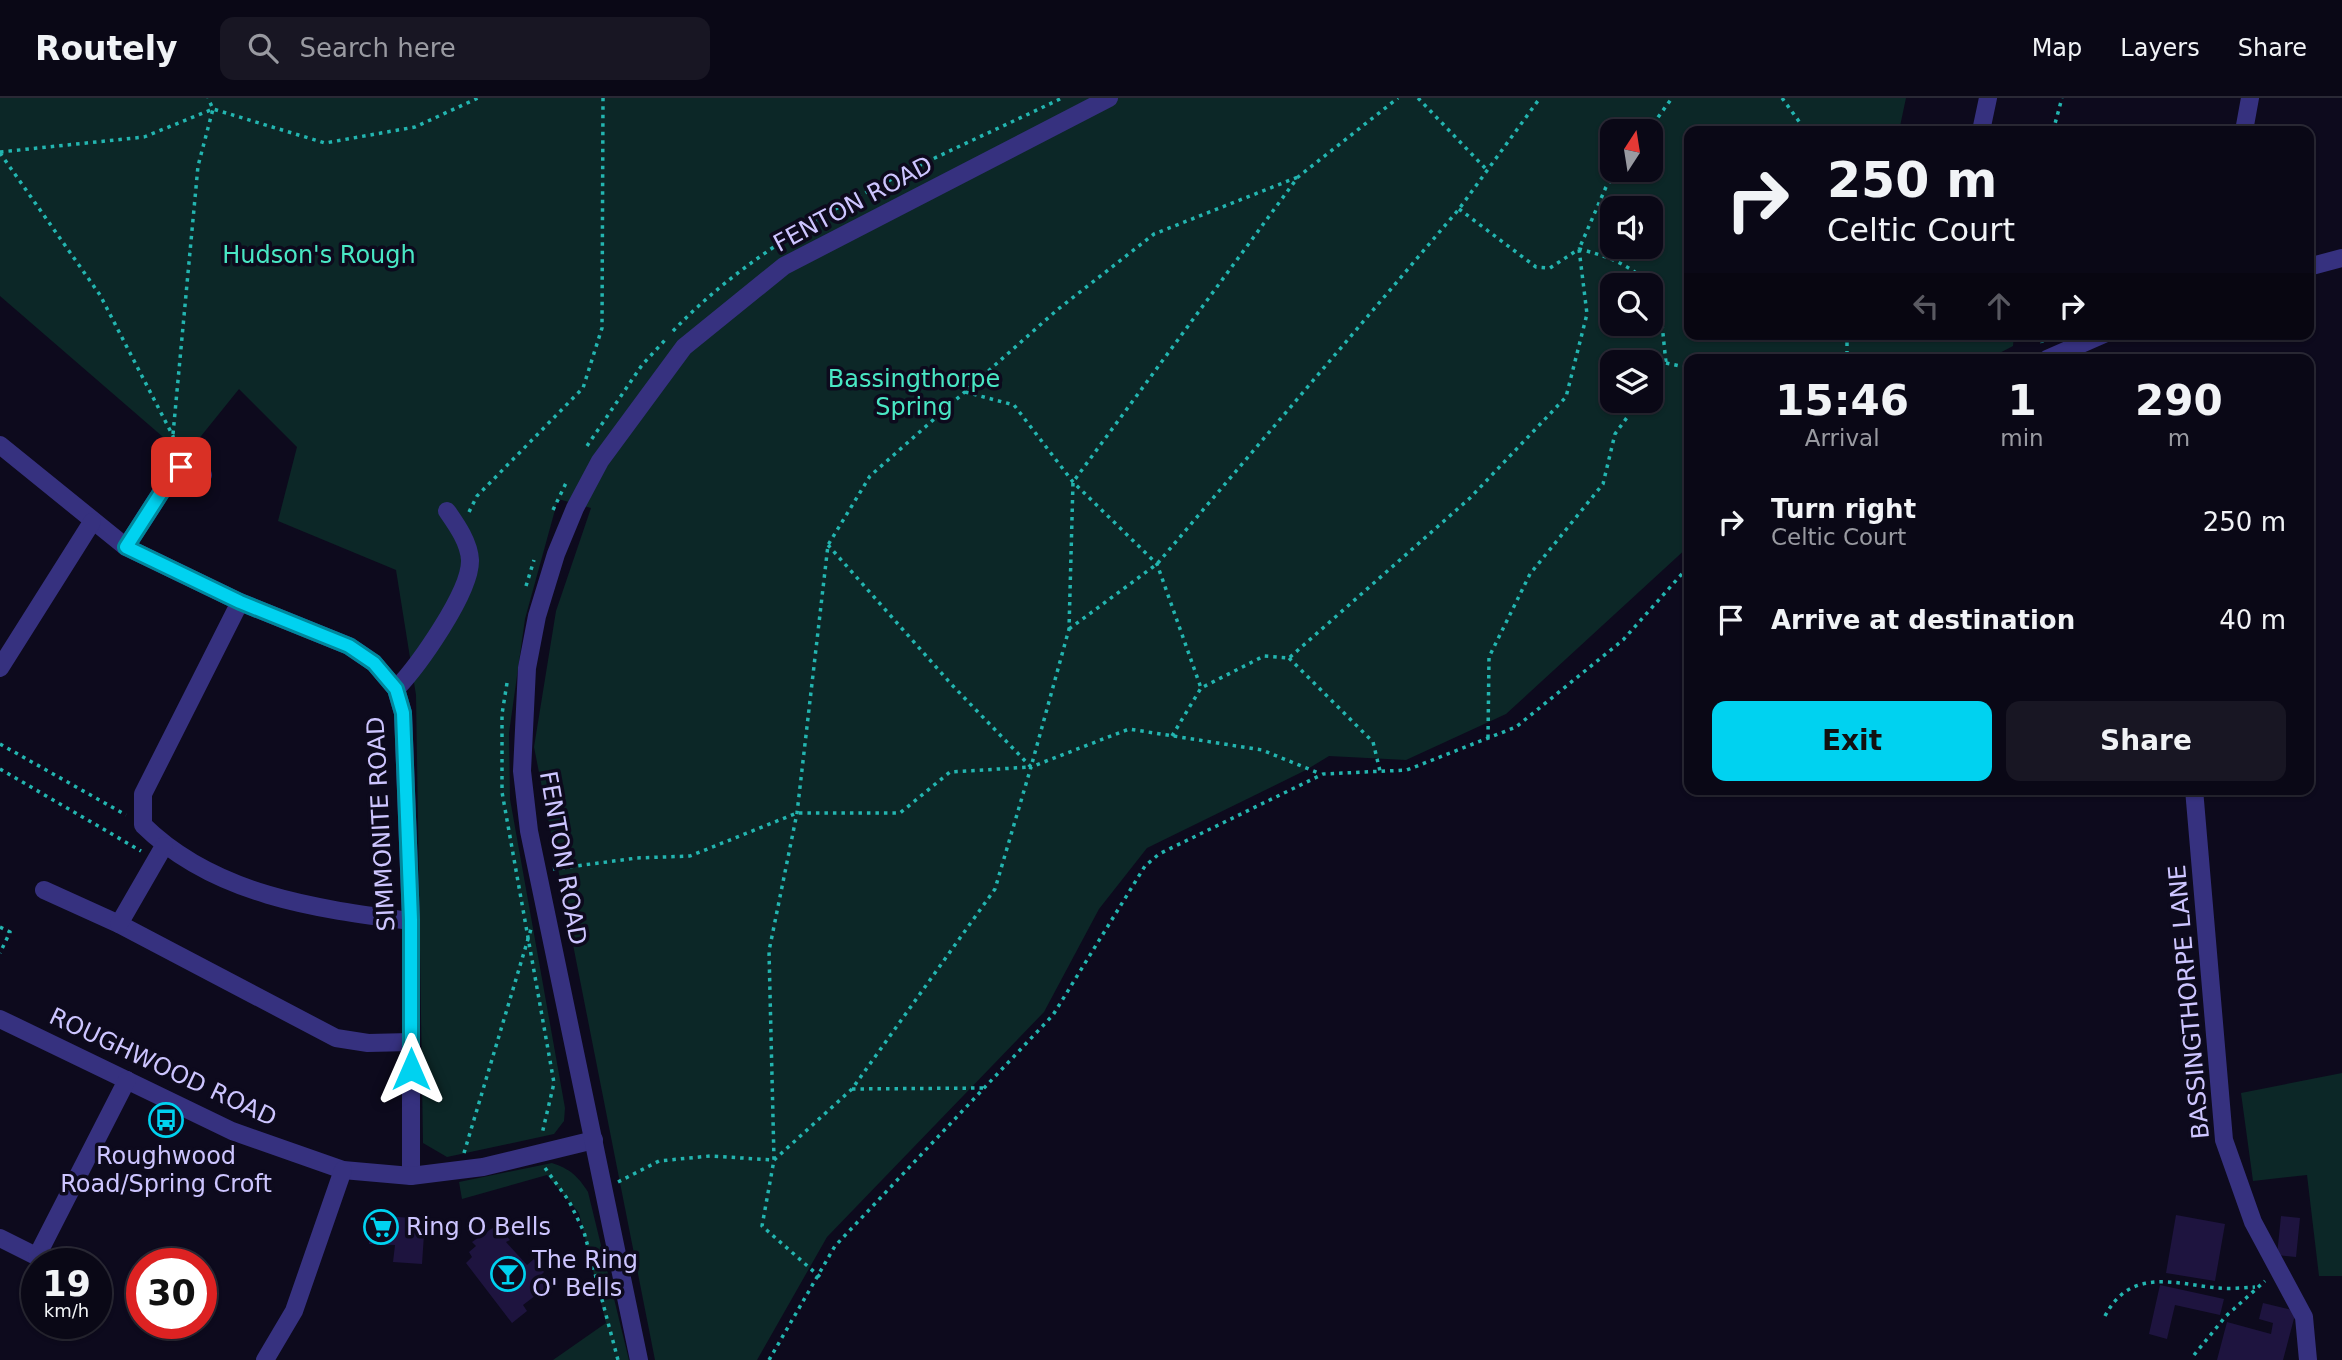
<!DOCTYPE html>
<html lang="en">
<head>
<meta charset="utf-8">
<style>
	body { margin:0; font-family:"DejaVu Sans",sans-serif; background:#181623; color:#f1f3f6; height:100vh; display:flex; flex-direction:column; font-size:26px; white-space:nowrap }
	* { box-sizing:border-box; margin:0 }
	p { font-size:23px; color:#999aa1 }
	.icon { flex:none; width:38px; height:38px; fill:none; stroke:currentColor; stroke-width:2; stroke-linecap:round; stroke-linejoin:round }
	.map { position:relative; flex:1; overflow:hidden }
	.details { position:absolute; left:1684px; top:256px; width:630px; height:441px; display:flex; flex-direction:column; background:#0a0816; border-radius:14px; box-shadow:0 2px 5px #0004,0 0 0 2px #2a2935 }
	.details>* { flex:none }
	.guide { position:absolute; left:1684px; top:28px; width:630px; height:214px; border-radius:14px; box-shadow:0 2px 5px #0004,0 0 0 2px #2a2935; background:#0a0816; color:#f1f3f6; overflow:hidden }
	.needle { width:46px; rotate:12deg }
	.tools { position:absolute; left:1600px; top:21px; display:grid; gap:14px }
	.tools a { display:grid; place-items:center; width:63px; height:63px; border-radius:14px; background:#0a0816; box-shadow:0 2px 5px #0004,0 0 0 2px #2a2935; font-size:35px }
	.speed { position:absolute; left:21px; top:1150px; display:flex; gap:14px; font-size:35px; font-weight:700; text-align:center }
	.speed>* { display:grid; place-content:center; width:91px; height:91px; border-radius:50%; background:#0a0816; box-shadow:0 2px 5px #0004,0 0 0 2px #2a2935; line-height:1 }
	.speed small { font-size:18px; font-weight:400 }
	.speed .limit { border:10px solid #d22; background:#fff; color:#111 }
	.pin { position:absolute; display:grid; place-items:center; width:60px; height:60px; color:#fff; margin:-30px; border-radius:14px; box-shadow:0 4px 10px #0006 }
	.me { position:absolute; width:77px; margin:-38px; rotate:0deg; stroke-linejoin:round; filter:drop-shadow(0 0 5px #0008) }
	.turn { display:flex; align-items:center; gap:24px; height:147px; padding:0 28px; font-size:32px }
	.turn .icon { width:91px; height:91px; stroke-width:2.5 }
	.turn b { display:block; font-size:49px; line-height:60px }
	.lanes { display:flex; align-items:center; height:66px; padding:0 28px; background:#0003; justify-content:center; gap:35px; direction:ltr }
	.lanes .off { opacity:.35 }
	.eta { display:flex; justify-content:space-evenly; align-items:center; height:119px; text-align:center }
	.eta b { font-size:42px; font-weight:600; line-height:49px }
	.action { display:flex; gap:14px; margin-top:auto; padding:14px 28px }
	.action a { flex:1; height:80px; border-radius:14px; background:#00d2f0; color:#111; font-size:28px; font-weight:600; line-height:80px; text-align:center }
	.action a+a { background:#181623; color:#f1f3f6 }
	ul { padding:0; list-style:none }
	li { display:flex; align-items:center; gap:21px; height:98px; padding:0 28px }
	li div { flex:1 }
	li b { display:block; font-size:26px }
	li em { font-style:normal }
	header { display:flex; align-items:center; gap:42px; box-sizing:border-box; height:98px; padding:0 35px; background:#0a0816; border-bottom:2px solid #2a2935 }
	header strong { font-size:33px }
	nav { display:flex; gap:38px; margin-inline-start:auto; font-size:24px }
	.search { width:490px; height:63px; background:#181623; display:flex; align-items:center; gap:18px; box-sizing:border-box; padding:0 24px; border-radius:14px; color:#999aa1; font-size:26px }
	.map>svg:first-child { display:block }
	.green { fill:#0c2727; fill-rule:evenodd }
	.building { fill:#1e143f }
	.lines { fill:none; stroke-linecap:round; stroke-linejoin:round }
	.path { stroke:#23b5b0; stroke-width:3.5; stroke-dasharray:3.5 5; stroke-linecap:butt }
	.minor { stroke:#36317f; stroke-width:18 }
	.route-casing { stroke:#00889c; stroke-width:18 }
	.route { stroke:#00d2f0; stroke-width:12 }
	.labels { text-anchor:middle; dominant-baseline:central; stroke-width:7; stroke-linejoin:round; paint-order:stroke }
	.street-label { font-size:24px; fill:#cdc5ff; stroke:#0d0a1d }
	.park-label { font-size:24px; fill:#49e7c4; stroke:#0d0a1d }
	.poi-label { font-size:24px; fill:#cdc5ff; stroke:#0d0a1d; text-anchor:start }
</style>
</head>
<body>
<header>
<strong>Routely</strong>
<div class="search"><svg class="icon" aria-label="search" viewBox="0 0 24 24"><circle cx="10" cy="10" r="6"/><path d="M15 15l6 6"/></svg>Search here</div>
<nav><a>Map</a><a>Layers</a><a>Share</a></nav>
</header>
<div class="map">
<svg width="2342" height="1262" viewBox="0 0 2342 1262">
	<rect width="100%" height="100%" fill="#0d0a1d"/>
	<g class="green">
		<path d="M 0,0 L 1906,0 L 1899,33 L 1689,33 L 1689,236 L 2014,236 L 2013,248 L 1988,261 L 1689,261 L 1689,448 L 1506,616 L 1406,662 L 1329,658 L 1306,672 L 1147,750 L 1099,811 L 1044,914 L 827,1139 L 757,1262 L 655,1262 L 534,649 L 556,513 L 591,410 L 558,401 L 525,521 L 509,635 L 510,701 L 565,1010 L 564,1023 L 554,1036 L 447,1059 L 423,1045 L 416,597 L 396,472 L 278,423 L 297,349 L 239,291 L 185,358 L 0,198 ZM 1612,33 L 1650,33 L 1650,72 L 1612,72 ZM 1612,110 L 1650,110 L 1650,149 L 1612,149 ZM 1612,187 L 1650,187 L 1650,226 L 1612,226 ZM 1612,264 L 1650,264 L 1650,303 L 1612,303 Z"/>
		<path d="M 2342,975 L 2342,1178 L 2319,1178 L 2307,1077 L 2253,1083 L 2241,995 Z"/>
		<path d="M 552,1065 C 570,1071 578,1078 588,1094 L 629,1262 L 553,1262 L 606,1225 L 579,1115 L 547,1077 L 462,1101 L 459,1084 Z"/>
	</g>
	<g class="building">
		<path d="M 371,1117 L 425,1121 L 422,1166 L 393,1164 L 395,1147 L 369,1146 Z"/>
		<path d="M 2176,1117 L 2225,1126 L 2215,1183 L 2166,1175 Z"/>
		<path d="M 2281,1118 L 2300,1120 L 2296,1159 L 2277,1157 Z"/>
		<path d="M 497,1127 L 510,1142 L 506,1144 L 527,1167 L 534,1161 L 544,1174 L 540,1178 L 548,1188 L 523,1207 L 527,1213 L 512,1225 L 466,1165 L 472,1159 L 469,1154 L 476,1148 L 472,1144 Z"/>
		<path d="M 2160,1187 L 2224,1201 L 2220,1217 L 2175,1207 L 2167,1241 L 2149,1236 Z"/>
		<path d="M 2263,1205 L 2296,1213 L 2283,1262 L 2217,1262 L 2227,1224 L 2271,1236 L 2273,1225 L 2259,1221 Z"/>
	</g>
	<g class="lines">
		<g class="path">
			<path d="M 1418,0 L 1486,71"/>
			<path d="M 1782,0 L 1806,33"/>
			<path d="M 1648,33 L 1672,0"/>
			<path d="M 2053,33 L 2062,0"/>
			<path d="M 0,54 L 144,39 L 213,11 L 325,45 L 415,29 L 478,0"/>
			<path d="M 0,55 L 100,197 L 173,338 L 175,354"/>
			<path d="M 1459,111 L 1536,169 L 1550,170 L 1579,151 C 1607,158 1629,166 1650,187"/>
			<path d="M 1650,188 L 1659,197 L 1666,265 L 1650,287"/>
			<path d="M 673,233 C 779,122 926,66 1062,0"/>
			<path d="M 1847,236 L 1847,261"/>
			<path d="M 2041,236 L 2042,245"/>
			<path d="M 1666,265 L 1689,270"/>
			<path d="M 965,294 L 1014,307 L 1073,384 L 1157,466 L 1201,590"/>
			<path d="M 173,336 L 198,68 L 213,11 L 208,0"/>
			<path d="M 587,348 L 642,267 L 666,241"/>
			<path d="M 553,412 L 566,385"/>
			<path d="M 469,414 L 477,398 L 583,290 L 602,230 L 603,0"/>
			<path d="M 828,447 L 952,587 L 1031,669 L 1069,531 L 1073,384 L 1298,79 L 1398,0"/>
			<path d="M 526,488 L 534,462"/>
			<path d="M 1069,531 L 1157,466 L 1459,111 L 1540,0"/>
			<path d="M 1289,560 L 1373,644 L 1380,673"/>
			<path d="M 507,585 L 502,616 L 502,694 L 554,985 L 542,1036"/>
			<path d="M 1172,638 L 1201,590 L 1264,558 L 1289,560 L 1470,400 L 1566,299 L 1587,216 L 1579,151 L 1606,89 L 1619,72"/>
			<path d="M 1488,640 L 1489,559 L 1530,476 L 1603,386 L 1615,336 L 1639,303"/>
			<path d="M 0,646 L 126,717"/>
			<path d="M 0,671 L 141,753"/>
			<path d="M 553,771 L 637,760 L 690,758 L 797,715 L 900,715 L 950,674 L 1031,669"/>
			<path d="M 0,829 L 10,834 L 0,855"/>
			<path d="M 852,991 L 987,990"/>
			<path d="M 464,1055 L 531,831"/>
			<path d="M 545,1070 L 569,1103 L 584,1134 L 618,1262"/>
			<path d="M 618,1084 L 659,1063 L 710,1058 L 774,1062 L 852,991 L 995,791 L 1031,669 L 1129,631 L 1262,652 L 1321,676"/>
			<path d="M 820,1179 L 762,1128 L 774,1062 L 769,853 L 797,715 L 828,447 L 870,378 L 1057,212 L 1154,136 L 1298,79"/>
			<path d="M 2105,1218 C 2130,1170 2173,1185 2217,1190 C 2229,1191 2243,1190 2255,1189"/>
			<path d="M 2194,1257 L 2226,1218 L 2265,1183"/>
			<path d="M 769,1262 L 835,1148 L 1053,917 L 1145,768 L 1159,756 L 1323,676 L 1407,672 L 1516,629 L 1623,542 L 1689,468"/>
		</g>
		<g class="minor">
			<path d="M 1981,33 L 1988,0"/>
			<path d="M 2244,33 L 2250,0"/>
			<path d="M 2308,169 L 2342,160"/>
			<path d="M 2047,261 L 2104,236"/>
			<path d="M 0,347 L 126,449 L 240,504 L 349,548 L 374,565 L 396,591 L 403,615 L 411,823 L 411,1078"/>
			<path d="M 126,449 L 171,379 L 181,369 L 203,377"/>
			<path d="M 240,504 L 143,696 L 143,727 C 214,797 316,811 411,823"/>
			<path d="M 0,570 L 92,424"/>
			<path d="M 396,591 C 418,568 471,494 470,462 C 469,444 456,426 447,413"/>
			<path d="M 2194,691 L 2224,1042 L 2253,1124 L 2304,1219 L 2308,1262"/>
			<path d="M 44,792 L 119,826 L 336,940 L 368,945 L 411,944"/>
			<path d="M 119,826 L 164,748"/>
			<path d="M 0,921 L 232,1033 L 343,1072 L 411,1078 L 483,1069 L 594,1042"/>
			<path d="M 0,1140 L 52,1166"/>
			<path d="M 37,1158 L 127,982"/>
			<path d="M 96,1186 L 98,1187"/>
			<path d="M 265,1262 L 294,1213 L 343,1072"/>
			<path d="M 639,1262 L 529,733 L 522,673 L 527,570 L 537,518 L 556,456 L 575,410 L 600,363 L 684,249 L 784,168 L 1109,0"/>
		</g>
	</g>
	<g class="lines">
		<g class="route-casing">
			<path id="route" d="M 181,369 L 171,379 L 126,449 L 240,504 L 349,548 L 374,565 L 396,591 L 403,615 L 411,822 L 411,971"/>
		</g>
		<use href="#route" class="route"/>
	</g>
	<defs>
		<g id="bus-ring" transform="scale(1.75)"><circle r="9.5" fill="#0d0a1d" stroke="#00d2f0" stroke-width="1.5"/><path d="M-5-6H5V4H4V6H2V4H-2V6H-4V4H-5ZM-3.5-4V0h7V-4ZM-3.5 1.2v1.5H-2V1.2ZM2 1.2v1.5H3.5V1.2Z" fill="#00d2f0"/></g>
		<g id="supermarket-ring" transform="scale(1.75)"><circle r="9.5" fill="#0d0a1d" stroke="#00d2f0" stroke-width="1.5"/><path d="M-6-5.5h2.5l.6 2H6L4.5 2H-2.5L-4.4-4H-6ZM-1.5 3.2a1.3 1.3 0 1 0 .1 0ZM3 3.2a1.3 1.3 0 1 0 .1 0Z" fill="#00d2f0"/></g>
		<g id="bar-ring" transform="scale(1.75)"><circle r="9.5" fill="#0d0a1d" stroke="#00d2f0" stroke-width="1.5"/><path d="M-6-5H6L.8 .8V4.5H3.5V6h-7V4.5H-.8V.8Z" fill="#00d2f0"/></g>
	</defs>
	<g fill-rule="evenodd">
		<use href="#bus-ring" x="166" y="1022"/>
		<use href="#supermarket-ring" x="381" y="1129"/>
		<use href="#bar-ring" x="508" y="1176"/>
	</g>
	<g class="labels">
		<g class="street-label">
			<text transform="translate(853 106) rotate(-28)">FENTON ROAD</text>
			<text transform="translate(381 726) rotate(-93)">SIMMONITE ROAD</text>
			<text transform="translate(563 760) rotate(80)">FENTON ROAD</text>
			<text transform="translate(2189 904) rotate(-95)">BASSINGTHORPE LANE</text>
			<text transform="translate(163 969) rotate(25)">ROUGHWOOD ROAD</text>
		</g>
		<g class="park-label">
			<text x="319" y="157">Hudson's Rough</text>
			<text x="914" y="281">Bassingthorpe<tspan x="914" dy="28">Spring</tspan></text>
		</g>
		<g class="poi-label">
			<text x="166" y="1058" text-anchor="middle">Roughwood<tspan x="166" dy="28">Road/Spring Croft</tspan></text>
			<text x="406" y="1129">Ring O Bells</text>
			<text x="532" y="1162">The Ring<tspan x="532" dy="28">O' Bells</tspan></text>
		</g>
	</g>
</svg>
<div class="tools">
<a><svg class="needle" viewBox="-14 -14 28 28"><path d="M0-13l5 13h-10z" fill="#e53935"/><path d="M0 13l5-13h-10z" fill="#999aa1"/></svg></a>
<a><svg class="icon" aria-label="sound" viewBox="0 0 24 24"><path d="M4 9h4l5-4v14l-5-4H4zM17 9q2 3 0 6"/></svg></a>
<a><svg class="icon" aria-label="search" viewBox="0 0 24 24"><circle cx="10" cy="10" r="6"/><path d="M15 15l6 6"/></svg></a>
<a><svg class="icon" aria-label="layers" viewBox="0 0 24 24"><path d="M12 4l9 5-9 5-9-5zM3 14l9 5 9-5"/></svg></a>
</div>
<div class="speed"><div>19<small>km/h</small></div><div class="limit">30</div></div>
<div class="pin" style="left:181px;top:369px;background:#d93025"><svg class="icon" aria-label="arrive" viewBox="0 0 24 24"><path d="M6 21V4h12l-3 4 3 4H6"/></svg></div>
<svg class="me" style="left:411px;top:971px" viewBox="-20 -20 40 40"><path d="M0-17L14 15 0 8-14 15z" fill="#00d2f0" stroke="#fff" stroke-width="4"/></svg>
<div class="guide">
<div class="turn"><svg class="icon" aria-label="right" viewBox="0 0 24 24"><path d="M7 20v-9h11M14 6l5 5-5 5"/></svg><div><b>250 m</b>Celtic Court</div></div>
<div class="lanes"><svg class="icon off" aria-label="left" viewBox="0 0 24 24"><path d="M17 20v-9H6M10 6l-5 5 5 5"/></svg><svg class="icon off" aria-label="ahead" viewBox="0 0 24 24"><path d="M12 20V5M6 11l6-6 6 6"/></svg><svg class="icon" aria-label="right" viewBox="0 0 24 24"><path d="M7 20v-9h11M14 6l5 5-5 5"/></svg></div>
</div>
<section class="details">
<div class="eta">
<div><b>15:46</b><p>Arrival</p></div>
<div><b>1</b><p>min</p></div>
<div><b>290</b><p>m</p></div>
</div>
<ul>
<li><svg class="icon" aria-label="right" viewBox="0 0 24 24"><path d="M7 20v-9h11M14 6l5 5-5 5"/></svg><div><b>Turn right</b><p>Celtic Court</p></div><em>250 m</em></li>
<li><svg class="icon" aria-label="arrive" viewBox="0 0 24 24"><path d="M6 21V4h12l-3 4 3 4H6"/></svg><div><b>Arrive at destination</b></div><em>40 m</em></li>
</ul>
<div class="action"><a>Exit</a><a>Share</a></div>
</section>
</div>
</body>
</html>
